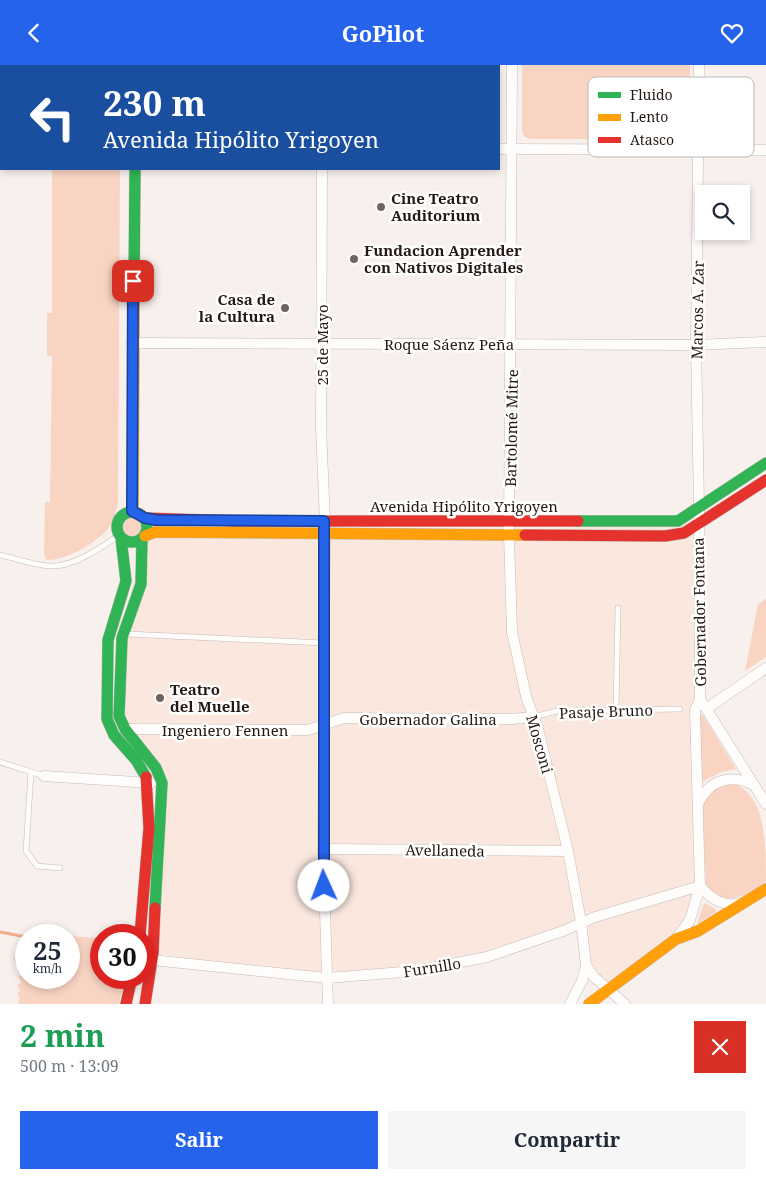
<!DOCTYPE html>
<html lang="es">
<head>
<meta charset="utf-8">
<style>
	body { margin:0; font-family:"Noto Serif",serif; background:#f6f6f7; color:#1f2937; height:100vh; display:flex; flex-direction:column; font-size:19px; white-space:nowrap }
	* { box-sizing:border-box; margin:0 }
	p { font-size:16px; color:#747a83 }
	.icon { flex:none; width:28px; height:28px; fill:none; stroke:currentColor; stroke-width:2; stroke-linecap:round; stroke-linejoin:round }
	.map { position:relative; height:939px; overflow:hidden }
	.panel { display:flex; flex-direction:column; background:#fff; flex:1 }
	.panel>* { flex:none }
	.hud { position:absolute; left:0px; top:0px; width:500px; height:105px; box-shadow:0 2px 8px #0003; background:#1a4fa0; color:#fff; overflow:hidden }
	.controls { position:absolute; left:695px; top:120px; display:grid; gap:10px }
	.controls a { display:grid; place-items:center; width:55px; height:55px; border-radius:0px; background:#fff; box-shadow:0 2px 8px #0003; font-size:25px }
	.speed { position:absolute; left:15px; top:859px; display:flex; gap:10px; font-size:25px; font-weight:700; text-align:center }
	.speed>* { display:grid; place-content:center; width:65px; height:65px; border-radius:50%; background:#fff; box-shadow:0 2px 8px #0003; line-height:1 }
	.speed small { font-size:12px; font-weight:400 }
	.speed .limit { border:8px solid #d22; background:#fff; color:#111 }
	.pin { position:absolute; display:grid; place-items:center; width:42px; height:42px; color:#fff; margin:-21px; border-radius:10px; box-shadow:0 2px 8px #0006 }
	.me { position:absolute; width:55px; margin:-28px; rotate:358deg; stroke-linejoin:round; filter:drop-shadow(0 0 4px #0008) }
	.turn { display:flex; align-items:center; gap:18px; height:105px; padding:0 20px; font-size:22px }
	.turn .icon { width:65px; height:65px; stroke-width:2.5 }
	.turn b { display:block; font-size:35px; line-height:42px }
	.round { display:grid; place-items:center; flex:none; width:52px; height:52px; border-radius:0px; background:#f6f6f7 }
	.head { display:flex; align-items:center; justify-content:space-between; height:85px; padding:0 20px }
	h1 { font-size:30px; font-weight:700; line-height:38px; color:#1e9e55 }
	.cta { display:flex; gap:10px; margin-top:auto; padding:10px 20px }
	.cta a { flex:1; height:58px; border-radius:0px; background:#2563eb; color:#fff; font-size:20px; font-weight:700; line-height:58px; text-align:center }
	.cta a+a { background:#f6f6f7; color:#1f2937 }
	header { display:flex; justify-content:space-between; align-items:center; height:65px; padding:0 20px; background:#2563eb; color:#fff; font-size:22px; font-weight:700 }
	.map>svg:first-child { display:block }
	.built { fill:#fae8df }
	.green { fill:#f9d4c3 }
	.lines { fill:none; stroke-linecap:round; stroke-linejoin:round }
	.stream { stroke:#f0ae8e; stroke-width:3 }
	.lane-casing { stroke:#c4bbb6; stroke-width:6 }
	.street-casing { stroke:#c4bbb6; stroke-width:11 }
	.fast-casing { stroke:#c4bbb6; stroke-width:12 }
	.slow-casing { stroke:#c4bbb6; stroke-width:12 }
	.jam-casing { stroke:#c4bbb6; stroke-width:12 }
	.lane { stroke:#fefdfc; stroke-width:5 }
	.street { stroke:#fefdfc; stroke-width:10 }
	.fast { stroke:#30b455; stroke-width:11 }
	.slow { stroke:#ff9f0a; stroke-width:11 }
	.jam { stroke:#e5322d; stroke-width:11 }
	.route-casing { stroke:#184099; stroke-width:12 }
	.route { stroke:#2563eb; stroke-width:9 }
	.poi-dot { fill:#6f645f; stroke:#fff; stroke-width:2 }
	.labels { text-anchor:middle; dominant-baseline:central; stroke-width:5; stroke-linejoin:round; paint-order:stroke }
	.poi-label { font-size:15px; font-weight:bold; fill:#251913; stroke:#fff; text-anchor:start }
	.street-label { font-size:15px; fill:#251913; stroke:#fff }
	.key { fill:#fff; stroke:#bebab8; stroke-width:1 }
	.key-label { font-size:14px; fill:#251913 }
</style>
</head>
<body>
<header><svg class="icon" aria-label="back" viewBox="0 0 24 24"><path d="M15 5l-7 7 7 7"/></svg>GoPilot<svg class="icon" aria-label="heart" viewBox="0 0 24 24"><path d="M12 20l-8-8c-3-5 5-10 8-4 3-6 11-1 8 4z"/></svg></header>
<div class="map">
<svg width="766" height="939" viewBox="0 0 766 939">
	<rect width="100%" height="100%" fill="#f8f0ec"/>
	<path class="built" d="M 698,459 L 700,821 L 690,855 L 610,925 L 586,900 L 581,857 L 487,892 L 327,913 L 153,888 L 162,740 L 125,664 L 122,573 L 142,474 Z"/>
	<g class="green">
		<path d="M 522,0 L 690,0 L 690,66 L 688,72 L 682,74 L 531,74 L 525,72 L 522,66 Z"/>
		<path d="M 52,104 L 120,104 L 118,438 C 116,446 113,458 108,464 C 94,479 66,496 46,495 L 44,489 L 45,437 L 50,437 L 52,291 L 47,291 L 47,248 L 52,248 Z"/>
		<circle cx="132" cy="462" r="9"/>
		<path d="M 766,534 L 766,592 L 745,606 L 758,539 Z"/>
		<path d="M 703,650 L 736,704 L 721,707 L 704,716 L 702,713 L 700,651 Z"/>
		<path d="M 732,718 C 766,728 766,781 766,816 C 747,830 723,846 706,819 L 703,743 C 704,727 718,721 732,718 Z"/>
		<path d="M 704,838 L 716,844 L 716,847 L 697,859 Z"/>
		<path d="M 69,871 L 101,873 L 101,912 L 125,913 L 119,939 L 19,939 L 18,936 L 20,935 L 17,928 L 20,926 L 17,920 L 21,918 L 18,911 L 21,910 L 13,893 L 25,878 L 26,872 L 26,912 L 69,912 Z"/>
	</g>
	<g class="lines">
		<path class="stream" d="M 0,867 L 26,872"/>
		<g class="lane-casing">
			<g id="lane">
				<path d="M 0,490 C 16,493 38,502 54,501 C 76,500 100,483 118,471"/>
				<path d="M 127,569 L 324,578"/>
				<path d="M 616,645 L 618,543"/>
				<path d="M 533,652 L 557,646 L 680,644"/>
				<path d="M 0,697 L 44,711"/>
				<path d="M 31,707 L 26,786 L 37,801 L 60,803"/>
			</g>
		</g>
		<g class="street-casing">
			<g id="street">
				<path d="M 512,0 L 509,470 L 512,567 L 526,631 L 538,664 L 568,786 L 581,857 L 586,900 L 582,916 L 570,939"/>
				<path d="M 323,1 L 323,0"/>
				<path d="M 499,84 L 766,85"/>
				<path d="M 322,104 L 321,363 L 325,456 L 323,784 L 328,939"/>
				<path d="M 132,278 L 696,280 L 766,277"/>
				<path d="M 700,634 L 766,739"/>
				<path d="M 706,644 L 766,603"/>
				<path d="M 125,664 L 308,665 L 344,653 L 511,654 L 533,652"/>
				<path d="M 44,711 L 151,718"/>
				<path d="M 698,739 C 709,715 730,708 754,720"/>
				<path d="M 323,784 L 568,786"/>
				<path d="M 700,821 C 712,835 722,841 742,839"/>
				<path d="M 676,874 L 690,855 L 700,821 L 695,645 L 700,634 L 699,441 L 696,280 L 699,0"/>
				<path d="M 152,895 L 327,913 L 416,906 L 487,892 L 563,866 L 595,852 L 700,821"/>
				<path d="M 586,900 L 594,912 L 625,939"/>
			</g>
		</g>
		<g class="fast-casing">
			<g id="fast">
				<path d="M 134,0 L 134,1"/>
				<path d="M 134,225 L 135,104"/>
				<circle cx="132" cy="462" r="15"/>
				<path d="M 578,456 L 678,456 L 766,398"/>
				<path d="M 121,473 L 126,516 L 108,575 L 107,654 L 114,670 L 136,695 L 146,712"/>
				<path d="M 142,474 L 141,519 L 122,573 L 119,651 L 125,664 L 156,703 L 162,718 L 155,843"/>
			</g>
		</g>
		<g class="slow-casing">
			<g id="slow">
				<path d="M 133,446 L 134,225"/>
				<path d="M 145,471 L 155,467 L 525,470"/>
				<path d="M 589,939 L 676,874 L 698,866 L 766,824"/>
			</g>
		</g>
		<g class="jam-casing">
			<g id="jam">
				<path d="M 145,453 L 235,456 L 578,456"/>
				<path d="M 525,470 L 665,471 L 684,468 L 766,415"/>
				<path d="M 140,870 L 149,763 L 146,712"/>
				<path d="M 126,939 L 132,912"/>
				<path d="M 145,939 L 153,888 L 155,843"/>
			</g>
		</g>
		<use href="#lane" class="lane"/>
		<use href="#street" class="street"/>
		<use href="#fast" class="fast"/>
		<use href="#slow" class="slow"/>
		<use href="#jam" class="jam"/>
	</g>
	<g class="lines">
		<g class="route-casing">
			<path id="route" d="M 133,216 L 132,446 L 145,453 L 156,455 L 324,456 L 324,821"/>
		</g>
		<use href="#route" class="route"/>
	</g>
	<g class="poi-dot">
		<circle cx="381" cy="142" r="5"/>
		<circle cx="354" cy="194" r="5"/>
		<circle cx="285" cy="243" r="5"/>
		<circle cx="160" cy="633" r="5"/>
	</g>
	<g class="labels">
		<g class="poi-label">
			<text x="391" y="133">Cine Teatro<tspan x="391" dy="17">Auditorium</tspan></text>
			<text x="364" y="185">Fundacion Aprender<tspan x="364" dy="17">con Nativos Digitales</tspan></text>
			<text x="275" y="234" text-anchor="end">Casa de<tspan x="275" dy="17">la Cultura</tspan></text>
			<text x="170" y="624">Teatro<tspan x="170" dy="17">del Muelle</tspan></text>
		</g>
		<g class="street-label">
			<text transform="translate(697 245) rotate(-89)">Marcos A. Zar</text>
			<text x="449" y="279">Roque Sáenz Peña</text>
			<text transform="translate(322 280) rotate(-90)">25 de Mayo</text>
			<text transform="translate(511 363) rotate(-89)">Bartolomé Mitre</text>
			<text x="464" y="441">Avenida Hipólito Yrigoyen</text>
			<text transform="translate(699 547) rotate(-91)">Gobernador Fontana</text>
			<text transform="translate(606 646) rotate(-2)">Pasaje Bruno</text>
			<text x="428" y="654">Gobernador Galina</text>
			<text x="225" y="665">Ingeniero Fennen</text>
			<text transform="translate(540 679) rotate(74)">Mosconi</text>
			<text transform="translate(445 785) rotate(1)">Avellaneda</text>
			<text transform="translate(432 902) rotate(-9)">Furnillo</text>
		</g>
	</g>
	<rect x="588" y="12" width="166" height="80" rx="8" class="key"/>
	<rect x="598" y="27" width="23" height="6" fill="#30b455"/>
	<rect x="598" y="49" width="23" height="7" fill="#ff9f0a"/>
	<rect x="598" y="72" width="23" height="6" fill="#e5322d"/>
	<g class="key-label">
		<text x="630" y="35">Fluido</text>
		<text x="630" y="57">Lento</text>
		<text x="630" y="80">Atasco</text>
	</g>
</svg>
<div class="controls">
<a><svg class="icon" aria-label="search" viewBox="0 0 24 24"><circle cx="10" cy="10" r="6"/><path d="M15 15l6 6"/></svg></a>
</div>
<div class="speed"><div>25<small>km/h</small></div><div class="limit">30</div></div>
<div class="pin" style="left:133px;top:216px;background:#d93025"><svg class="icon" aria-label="arrive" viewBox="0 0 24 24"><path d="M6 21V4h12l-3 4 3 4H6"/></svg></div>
<svg class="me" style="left:324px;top:821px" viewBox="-20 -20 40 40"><circle r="19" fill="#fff"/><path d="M0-13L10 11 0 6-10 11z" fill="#2563eb"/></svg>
<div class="hud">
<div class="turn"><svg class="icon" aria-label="left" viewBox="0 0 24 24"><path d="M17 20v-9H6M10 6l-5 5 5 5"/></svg><div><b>230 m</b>Avenida Hipólito Yrigoyen</div></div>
</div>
</div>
<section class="panel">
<div class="head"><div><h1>2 min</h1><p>500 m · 13:09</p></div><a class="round" style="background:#d93025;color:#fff"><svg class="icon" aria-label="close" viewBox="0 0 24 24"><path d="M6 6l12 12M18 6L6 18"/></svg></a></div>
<div class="cta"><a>Salir</a><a>Compartir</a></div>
</section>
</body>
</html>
